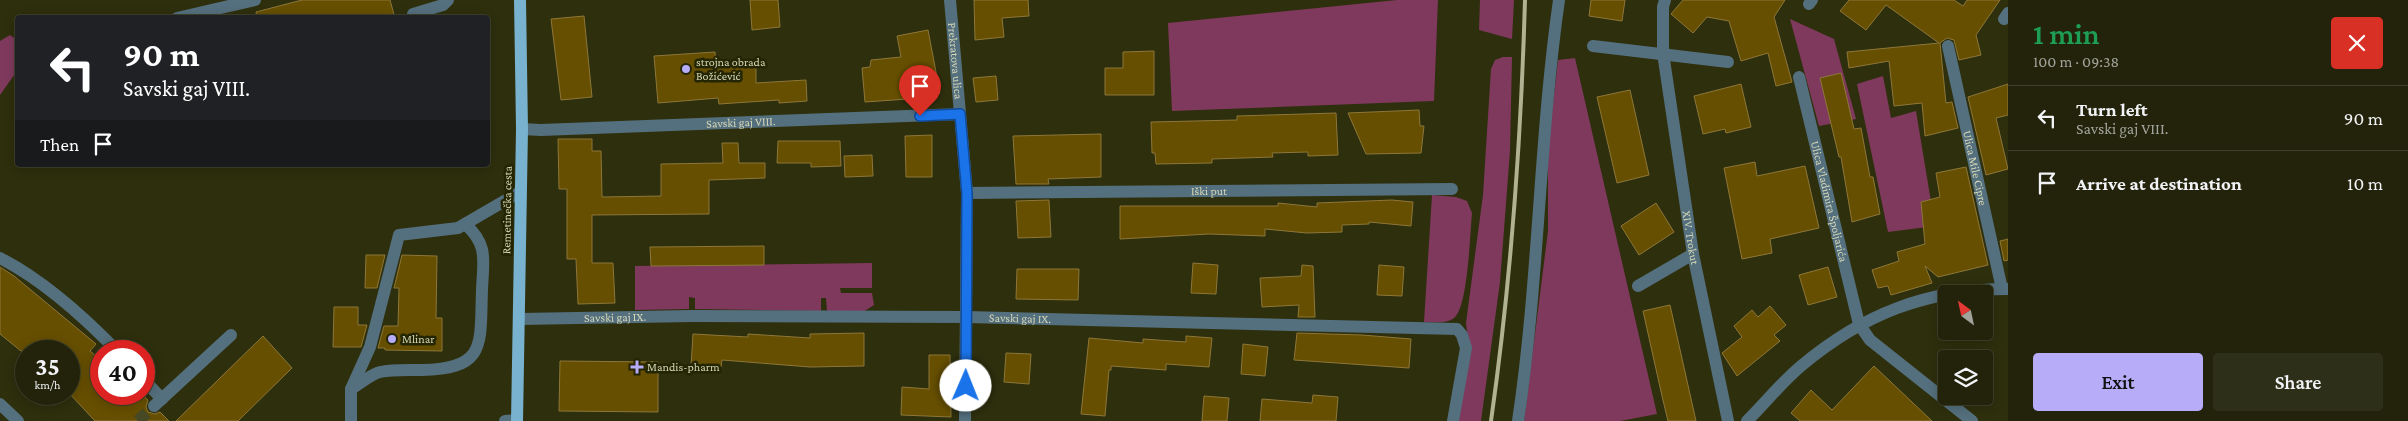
<!DOCTYPE html>
<html lang="en">
<head>
<meta charset="utf-8">
<style>
	body { margin:0; font-family:"Crimson Pro",serif; background:#2e2f18; color:#f1f3f6; height:100vh; display:flex; flex-direction:column; font-size:19px; white-space:nowrap }
	* { box-sizing:border-box; margin:0 }
	p { font-size:16px; color:#a2a49c }
	.icon { flex:none; width:28px; height:28px; fill:none; stroke:currentColor; stroke-width:2; stroke-linecap:round; stroke-linejoin:round }
	.map { position:relative; flex:1; overflow:hidden }
	.drawer { display:flex; flex-direction:column; background:#22230a; width:400px }
	.drawer>* { flex:none }
	.guide { position:absolute; left:15px; top:15px; width:475px; height:152px; border-radius:5px; box-shadow:0 2px 12px #0003,0 0 0 1px #3f402b; background:#202124; color:#fff; overflow:hidden }
	.needle { width:32px; rotate:327deg }
	.controls { position:absolute; left:1938px; top:285px; display:grid; gap:10px }
	.controls a { display:grid; place-items:center; width:55px; height:55px; border-radius:5px; background:#22230a; box-shadow:0 2px 12px #0003,0 0 0 1px #3f402b; font-size:25px }
	.speed { position:absolute; left:15px; top:340px; display:flex; gap:10px; font-size:25px; font-weight:700; text-align:center }
	.speed>* { display:grid; place-content:center; width:65px; height:65px; border-radius:50%; background:#22230a; box-shadow:0 2px 12px #0003,0 0 0 1px #3f402b; line-height:1 }
	.speed small { font-size:12px; font-weight:400 }
	.speed .limit { border:8px solid #d22; background:#fff; color:#111 }
	.pin { position:absolute; display:grid; place-items:center; width:42px; height:42px; color:#fff; margin:-51px -21px; border-radius:50% 50% 50% 0; rotate:-45deg; box-shadow:0 0 5px #0007 }
	.pin .icon { rotate:45deg }
	.me { position:absolute; width:55px; margin:-28px; rotate:1deg; stroke-linejoin:round; filter:drop-shadow(0 0 4px #0008) }
	.turn { display:flex; align-items:center; gap:18px; height:105px; padding:0 25px; font-size:22px }
	.turn .icon { width:65px; height:65px; stroke-width:2.5 }
	.turn b { display:block; font-size:35px; line-height:42px }
	.then { display:flex; align-items:center; height:48px; padding:0 25px; background:#0003; gap:10px; font-size:19px }
	.round { display:grid; place-items:center; flex:none; width:52px; height:52px; border-radius:5px; background:#2e2f18 }
	.headline { display:flex; align-items:center; justify-content:space-between; height:85px; padding:0 25px }
	h1 { font-size:30px; font-weight:600; line-height:38px; color:#1e9e55 }
	.primary-button { display:flex; gap:10px; margin-top:auto; padding:10px 25px }
	.primary-button a { flex:1; height:58px; border-radius:5px; background:#b6acf8; color:#111; font-size:20px; font-weight:600; line-height:58px; text-align:center }
	.primary-button a+a { background:#2e2f18; color:#f1f3f6 }
	ul { padding:0; list-style:none }
	li { display:flex; align-items:center; gap:15px; height:65px; padding:0 25px; border-top:1px solid #3f402b }
	li div { flex:1 }
	li b { display:block; font-size:19px }
	li em { font-style:normal }
	main { display:flex; flex:1; min-height:0 }
	.map>svg:first-child { display:block }
	.green { fill:#7f395d }
	.building { fill:#664f00; stroke:#8d7739 }
	.lines { fill:none; stroke-linecap:round; stroke-linejoin:round }
	.minor-tunnel { stroke:#474826; stroke-width:12; stroke-dasharray:12 6; stroke-linecap:butt }
	.minor { stroke:#546f7d; stroke-width:12 }
	.major { stroke:#78b2ce; stroke-width:12 }
	.rail { stroke:#b1b292; stroke-width:4 }
	.route-casing { stroke:#114b97; stroke-width:12 }
	.route { stroke:#1a73e8; stroke-width:9 }
	.poi-dot { fill:#b6acf8; stroke:#242503; stroke-width:2 }
	.labels { text-anchor:middle; dominant-baseline:central; stroke-width:5; stroke-linejoin:round; paint-order:stroke }
	.street-label { font-size:12px; fill:#d4d6b6; stroke:#242503 }
	.poi-label { font-size:12px; fill:#d4d6b6; stroke:#242503; text-anchor:start }
</style>
</head>
<body>
<main>
<div class="map">
<svg width="2008" height="421" viewBox="0 0 2008 421">
	<rect width="100%" height="100%" fill="#2e2f0d"/>
	<g class="green">
		<path d="M 1397,0 L 1438,0 L 1434,101 L 1172,111 L 1168,23 Z"/>
		<path d="M 1480,0 L 1514,0 L 1512,39 L 1479,30 Z"/>
		<path d="M 1790,19 L 1834,39 L 1856,119 L 1819,126 Z"/>
		<path d="M 10,35 L 17,40 L 17,71 L 0,95 L 0,41 Z"/>
		<path d="M 1503,57 L 1512,57 L 1510,151 L 1500,282 L 1481,421 L 1459,421 L 1468,339 L 1466,323 L 1483,195 L 1491,69 L 1495,60 Z"/>
		<path d="M 1575,58 L 1657,414 L 1620,421 L 1524,421 L 1548,231 L 1548,148 L 1558,60 Z"/>
		<path d="M 1883,76 L 1891,118 L 1916,111 L 1935,226 L 1888,232 L 1857,84 Z"/>
		<path d="M 1432,195 L 1456,197 L 1467,201 L 1472,213 C 1470,233 1468,308 1454,318 C 1446,324 1433,322 1424,322 Z"/>
		<path d="M 872,263 L 872,288 L 840,288 L 841,293 L 872,293 L 874,305 L 863,312 L 827,311 L 826,298 L 821,298 L 821,311 L 695,309 L 695,298 L 689,297 L 689,309 L 635,310 L 635,266 Z"/>
	</g>
	<g class="building">
		<path d="M 302,0 L 390,0 L 395,18 L 257,18 L 256,12 Z"/>
		<path d="M 750,0 L 778,0 L 780,27 L 752,30 Z"/>
		<path d="M 974,0 L 1028,0 L 1029,16 L 1002,18 L 1004,37 L 975,40 Z"/>
		<path d="M 1591,0 L 1625,0 L 1622,21 L 1589,16 Z"/>
		<path d="M 1683,0 L 1785,0 L 1774,17 L 1792,82 L 1776,86 L 1768,53 L 1741,61 L 1729,21 L 1707,17 L 1693,33 L 1671,14 Z"/>
		<path d="M 1849,0 L 1954,0 L 1963,6 L 1967,0 L 2000,0 L 1976,35 L 1981,55 L 1959,60 L 1954,40 L 1947,38 L 1940,43 L 1946,103 L 1952,102 L 1958,128 L 1925,136 L 1922,103 L 1894,106 L 1889,61 L 1849,68 L 1847,52 L 1939,43 L 1886,5 L 1866,30 L 1840,11 Z"/>
		<path d="M 584,16 L 592,97 L 561,100 L 551,19 Z"/>
		<path d="M 928,30 L 940,93 L 908,99 L 865,102 L 862,68 L 870,67 L 871,60 L 901,57 L 897,36 Z"/>
		<path d="M 1154,51 L 1154,95 L 1105,95 L 1105,68 L 1123,68 L 1123,52 Z"/>
		<path d="M 715,52 L 716,68 L 756,66 L 756,83 L 806,80 L 807,101 L 779,103 L 779,100 L 719,104 L 718,98 L 658,103 L 654,56 Z"/>
		<path d="M 1841,73 L 1854,129 L 1861,128 L 1870,177 L 1873,177 L 1880,214 L 1852,222 L 1841,157 L 1839,157 L 1820,78 Z"/>
		<path d="M 996,76 L 998,100 L 976,102 L 973,78 Z"/>
		<path d="M 1741,84 L 1751,127 L 1726,133 L 1725,129 L 1703,134 L 1694,96 Z"/>
		<path d="M 2008,84 L 2008,115 L 1996,118 L 2008,169 L 1986,175 L 1968,97 Z"/>
		<path d="M 1630,90 L 1649,175 L 1617,183 L 1597,97 Z"/>
		<path d="M 1419,110 L 1420,126 L 1424,126 L 1421,153 L 1366,154 L 1348,113 Z"/>
		<path d="M 1336,113 L 1338,155 L 1308,156 L 1308,152 L 1272,153 L 1273,157 L 1212,159 L 1212,163 L 1156,164 L 1155,153 L 1152,153 L 1151,122 L 1237,120 L 1237,116 Z"/>
		<path d="M 1101,134 L 1101,177 L 1048,179 L 1049,184 L 1016,184 L 1013,136 Z"/>
		<path d="M 932,135 L 932,177 L 906,177 L 905,136 Z"/>
		<path d="M 558,139 L 592,139 L 592,151 L 601,151 L 602,197 L 661,196 L 661,164 L 723,163 L 722,143 L 738,143 L 739,163 L 765,163 L 765,178 L 709,180 L 709,214 L 592,215 L 592,263 L 613,263 L 615,303 L 578,304 L 576,259 L 567,259 L 567,189 L 559,189 Z"/>
		<path d="M 778,141 L 840,141 L 841,166 L 811,167 L 811,163 L 777,163 Z"/>
		<path d="M 872,155 L 873,176 L 845,177 L 844,156 Z"/>
		<path d="M 1755,162 L 1757,176 L 1805,166 L 1819,228 L 1770,239 L 1772,253 L 1742,259 L 1724,168 Z"/>
		<path d="M 1966,167 L 1988,265 L 1938,277 L 1925,266 L 1932,283 L 1891,295 L 1888,286 L 1878,288 L 1872,270 L 1899,261 L 1897,252 L 1925,244 L 1921,202 L 1940,197 L 1936,173 Z"/>
		<path d="M 1049,200 L 1051,237 L 1018,238 L 1016,201 Z"/>
		<path d="M 1392,200 L 1413,202 L 1411,226 L 1369,222 L 1369,224 L 1342,225 L 1342,232 L 1307,233 L 1265,229 L 1265,236 L 1209,234 L 1120,239 L 1120,206 L 1278,206 L 1278,203 L 1317,207 L 1317,203 Z"/>
		<path d="M 1656,203 L 1674,232 L 1639,255 L 1621,226 Z"/>
		<path d="M 2008,239 L 2008,260 L 2004,261 L 2000,241 Z"/>
		<path d="M 764,246 L 764,265 L 651,266 L 650,247 Z"/>
		<path d="M 366,255 L 385,255 L 377,288 L 365,288 Z"/>
		<path d="M 402,255 L 437,256 L 436,318 L 442,318 L 442,351 L 385,350 L 385,348 L 378,348 L 384,326 L 398,326 L 399,288 L 394,288 Z"/>
		<path d="M 1193,263 L 1218,265 L 1216,294 L 1191,293 Z"/>
		<path d="M 1302,265 L 1313,266 L 1315,317 L 1298,317 L 1299,305 L 1262,307 L 1260,278 L 1301,276 Z"/>
		<path d="M 1379,265 L 1404,267 L 1402,296 L 1377,295 Z"/>
		<path d="M 0,267 L 14,276 L 96,344 L 90,351 L 101,360 L 101,394 L 141,394 L 148,400 L 146,407 L 148,412 L 155,414 L 160,412 L 169,421 L 95,421 L 69,393 L 69,351 L 21,351 L 0,334 Z"/>
		<path d="M 1828,267 L 1837,297 L 1808,305 L 1799,275 Z"/>
		<path d="M 1017,269 L 1079,269 L 1078,300 L 1016,299 Z"/>
		<path d="M 1670,305 L 1696,421 L 1668,421 L 1662,396 L 1643,311 Z"/>
		<path d="M 1770,306 L 1786,325 L 1774,335 L 1780,341 L 1737,376 L 1722,353 L 1742,337 L 1734,326 L 1752,310 L 1758,317 Z"/>
		<path d="M 334,307 L 358,307 L 358,325 L 367,325 L 361,347 L 333,347 Z"/>
		<path d="M 864,333 L 864,366 L 810,367 L 722,360 L 721,367 L 691,366 L 693,334 L 748,337 L 748,334 L 810,338 L 810,334 Z"/>
		<path d="M 1297,333 L 1362,335 L 1411,339 L 1409,368 L 1294,360 Z"/>
		<path d="M 263,336 L 292,368 L 238,421 L 176,421 Z"/>
		<path d="M 1186,336 L 1212,338 L 1209,367 L 1166,364 L 1166,370 L 1111,366 L 1111,370 L 1109,370 L 1105,416 L 1081,414 L 1089,338 L 1143,343 L 1143,339 L 1186,342 Z"/>
		<path d="M 1243,344 L 1268,347 L 1265,376 L 1241,374 Z"/>
		<path d="M 1006,353 L 1031,354 L 1029,384 L 1004,382 Z"/>
		<path d="M 929,355 L 950,355 L 951,417 L 901,415 L 902,387 L 929,389 Z"/>
		<path d="M 560,361 L 658,362 L 658,412 L 559,411 Z"/>
		<path d="M 1874,366 L 1932,421 L 1800,421 L 1791,413 L 1811,390 L 1832,410 Z"/>
		<path d="M 1313,395 L 1338,397 L 1336,421 L 1260,421 L 1262,399 L 1312,403 Z"/>
		<path d="M 1204,396 L 1229,398 L 1227,421 L 1202,421 Z"/>
	</g>
	<g class="lines">
		<path class="minor-tunnel" d="M 138,421 L 154,406"/>
		<g class="minor">
			<path id="s1" d="M 950,0 L 967,193 L 965,421"/>
			<path id="s2" d="M 1665,0 L 1663,7 L 1663,53 L 1693,254 L 1728,421"/>
			<path d="M 1809,4 L 1812,0"/>
			<path d="M 413,14 L 443,5 L 448,0"/>
			<path d="M 177,18 L 255,0"/>
			<path d="M 2004,19 L 2008,13"/>
			<path d="M 1593,46 L 1728,62"/>
			<path id="s3" d="M 1948,46 L 2002,289"/>
			<path id="s4" d="M 1799,77 L 1859,324 L 1870,340 L 1972,421"/>
			<path id="s5" d="M 522,129 L 541,130 L 960,114"/>
			<path id="s6" d="M 967,193 L 1452,189"/>
			<path d="M 0,258 C 41,279 85,318 117,351"/>
			<path d="M 1638,286 L 1693,254"/>
			<path id="s7" d="M 520,319 L 692,316 L 967,317 L 1457,329 L 1462,335 L 1466,348 L 1453,421"/>
			<path d="M 144,380 L 162,399"/>
			<path d="M 351,389 C 360,384 371,374 380,372 C 394,369 409,370 422,370 C 487,369 480,344 482,290 C 483,261 489,245 465,224"/>
			<path d="M 0,404 L 18,421"/>
			<path d="M 154,406 L 231,335"/>
			<path d="M 351,421 L 351,389 L 370,347 L 399,235 L 458,228 L 520,192"/>
			<path d="M 505,421 L 517,420"/>
			<path d="M 1518,421 C 1539,281 1539,140 1559,0"/>
			<path d="M 1747,421 C 1765,403 1782,382 1801,366 C 1863,314 1927,289 2008,289"/>
		</g>
		<path class="major" d="M 517,421 L 522,129 L 520,0"/>
		<path class="rail" d="M 1491,421 C 1511,281 1521,141 1525,0"/>
	</g>
	<g class="lines">
		<g class="route-casing">
			<path id="route" d="M 920,116 L 960,114 L 967,193 L 966,386"/>
		</g>
		<use href="#route" class="route"/>
	</g>
	<g class="poi-dot">
		<circle cx="686" cy="69" r="5"/>
		<circle cx="392" cy="339" r="5"/>
		<path d="M634.5 359.5h5v5h5v5h-5v5h-5v-5h-5v-5h5z"/>
	</g>
	<g class="labels">
		<g class="street-label">
			<text stroke="none"><textPath href="#s1" startOffset="61">Prekratova ulica</textPath></text>
			<text stroke="none"><textPath href="#s5" startOffset="219">Savski gaj VIII.</textPath></text>
			<text stroke="none"><textPath href="#s3" startOffset="125">Ulica Mile Cipre</textPath></text>
			<text stroke="none"><textPath href="#s6" startOffset="242">Iški put</textPath></text>
			<text stroke="none"><textPath href="#s4" startOffset="128">Ulica Vladimira Špoljarića</textPath></text>
			<text transform="translate(507 210) rotate(-89)">Remetinečka cesta</text>
			<text stroke="none"><textPath href="#s2" startOffset="240">XIV. Trokut</textPath></text>
			<text stroke="none"><textPath href="#s7" startOffset="95">Savski gaj IX.</textPath></text>
			<text stroke="none"><textPath href="#s7" startOffset="500">Savski gaj IX.</textPath></text>
		</g>
		<g class="poi-label">
			<text x="696" y="62">strojna obrada<tspan x="696" dy="14">Božićević</tspan></text>
			<text x="402" y="339">Mlinar</text>
			<text x="647" y="367">Mandis-pharm</text>
		</g>
	</g>
</svg>
<div class="controls">
<a><svg class="needle" viewBox="-14 -14 28 28"><path d="M0-13l5 13h-10z" fill="#e53935"/><path d="M0 13l5-13h-10z" fill="#a2a49c"/></svg></a>
<a><svg class="icon" aria-label="layers" viewBox="0 0 24 24"><path d="M12 4l9 5-9 5-9-5zM3 14l9 5 9-5"/></svg></a>
</div>
<div class="speed"><div>35<small>km/h</small></div><div class="limit">40</div></div>
<div class="pin" style="left:920px;top:116px;background:#d93025"><svg class="icon" aria-label="arrive" viewBox="0 0 24 24"><path d="M6 21V4h12l-3 4 3 4H6"/></svg></div>
<svg class="me" style="left:966px;top:386px" viewBox="-20 -20 40 40"><circle r="19" fill="#fff"/><path d="M0-13L10 11 0 6-10 11z" fill="#1a73e8"/></svg>
<div class="guide">
<div class="turn"><svg class="icon" aria-label="left" viewBox="0 0 24 24"><path d="M17 20v-9H6M10 6l-5 5 5 5"/></svg><div><b>90 m</b>Savski gaj VIII.</div></div>
<div class="then">Then<svg class="icon" aria-label="arrive" viewBox="0 0 24 24"><path d="M6 21V4h12l-3 4 3 4H6"/></svg></div>
</div>
</div>
<section class="drawer">
<div class="headline"><div><h1>1 min</h1><p>100 m · 09:38</p></div><a class="round" style="background:#d93025;color:#fff"><svg class="icon" aria-label="close" viewBox="0 0 24 24"><path d="M6 6l12 12M18 6L6 18"/></svg></a></div>
<ul>
<li><svg class="icon" aria-label="left" viewBox="0 0 24 24"><path d="M17 20v-9H6M10 6l-5 5 5 5"/></svg><div><b>Turn left</b><p>Savski gaj VIII.</p></div><em>90 m</em></li>
<li><svg class="icon" aria-label="arrive" viewBox="0 0 24 24"><path d="M6 21V4h12l-3 4 3 4H6"/></svg><div><b>Arrive at destination</b></div><em>10 m</em></li>
</ul>
<div class="primary-button"><a>Exit</a><a>Share</a></div>
</section>
</main>
</body>
</html>
